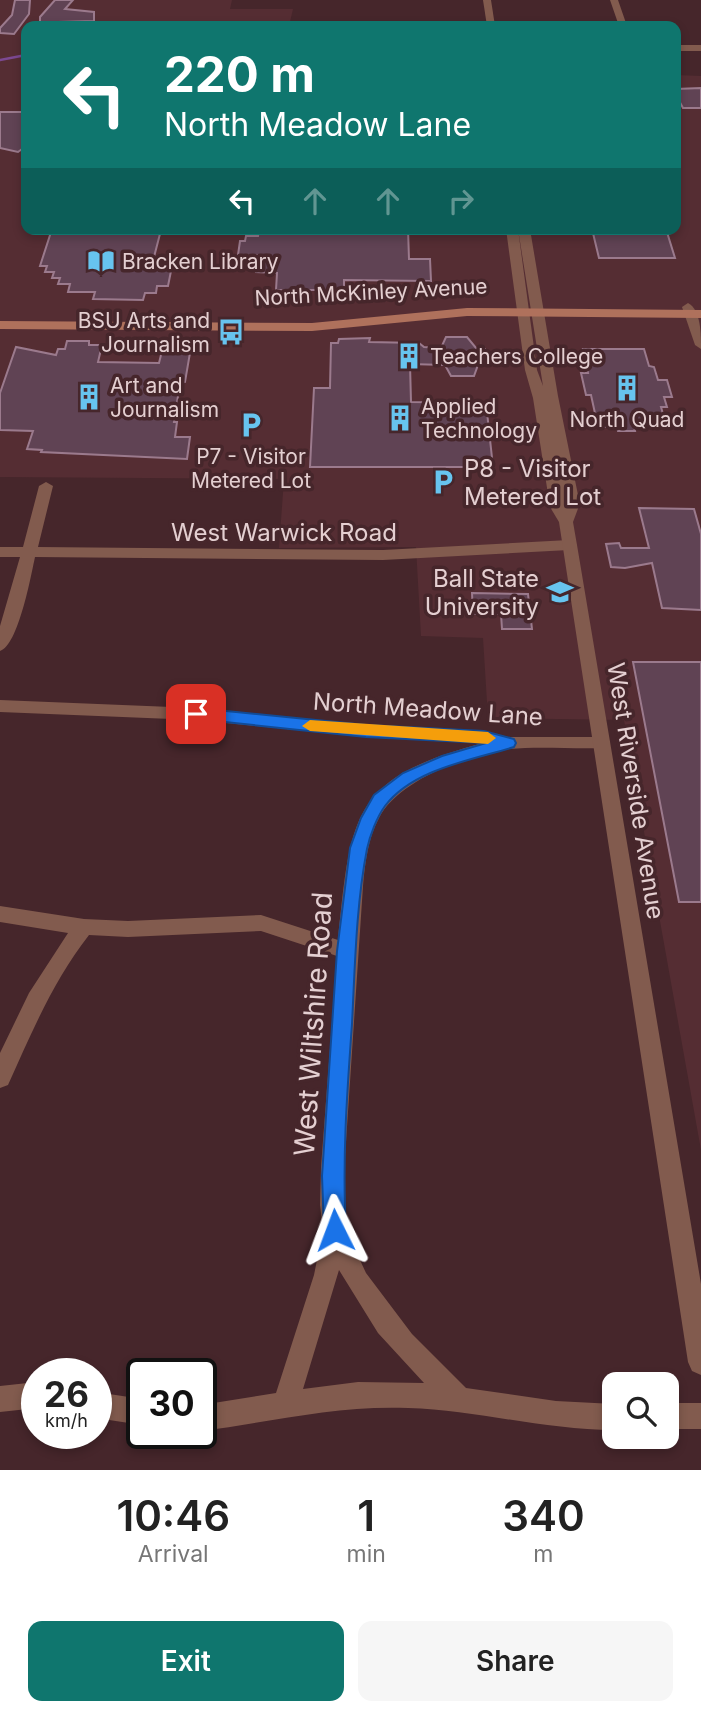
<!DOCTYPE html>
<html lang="en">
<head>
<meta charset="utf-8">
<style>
	body { margin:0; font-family:Inter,sans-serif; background:#f6f6f6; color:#222; height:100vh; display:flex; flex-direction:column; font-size:26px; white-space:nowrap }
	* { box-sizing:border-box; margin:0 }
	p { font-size:23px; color:#767676 }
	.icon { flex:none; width:38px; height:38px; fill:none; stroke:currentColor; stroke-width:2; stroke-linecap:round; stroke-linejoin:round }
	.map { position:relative; height:1470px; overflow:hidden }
	.drawer { display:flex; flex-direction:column; background:#fff; flex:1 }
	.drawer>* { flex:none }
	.top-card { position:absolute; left:21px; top:21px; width:660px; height:214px; border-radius:14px; box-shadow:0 4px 10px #0003; background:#0f766e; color:#fff; overflow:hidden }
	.buttons { position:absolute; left:602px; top:1372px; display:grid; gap:14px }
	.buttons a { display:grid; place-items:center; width:77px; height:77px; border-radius:14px; background:#fff; box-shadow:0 4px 10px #0003; font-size:35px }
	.speed { position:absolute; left:21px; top:1358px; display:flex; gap:14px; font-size:35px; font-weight:700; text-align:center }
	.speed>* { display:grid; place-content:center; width:91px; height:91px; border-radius:50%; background:#fff; box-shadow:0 4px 10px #0003; line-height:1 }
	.speed small { font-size:18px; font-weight:400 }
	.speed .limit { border:4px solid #111; border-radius:10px; background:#fff; color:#111 }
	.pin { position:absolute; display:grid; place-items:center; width:60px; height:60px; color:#fff; margin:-30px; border-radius:14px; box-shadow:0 4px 10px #0006 }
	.me { position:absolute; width:77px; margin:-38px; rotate:357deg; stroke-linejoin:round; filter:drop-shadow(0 0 5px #0008) }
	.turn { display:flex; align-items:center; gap:24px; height:147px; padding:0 28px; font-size:32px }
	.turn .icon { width:91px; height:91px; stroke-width:2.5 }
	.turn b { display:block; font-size:49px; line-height:60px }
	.lanes { display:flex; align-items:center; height:66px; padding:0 28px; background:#0003; justify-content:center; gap:35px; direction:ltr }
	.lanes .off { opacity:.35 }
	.eta { display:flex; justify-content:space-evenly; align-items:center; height:119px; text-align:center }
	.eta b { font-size:42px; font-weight:600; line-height:49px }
	.primary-button { display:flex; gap:14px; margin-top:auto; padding:14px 28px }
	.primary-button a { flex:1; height:80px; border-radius:14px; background:#0f766e; color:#fff; font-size:28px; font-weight:600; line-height:80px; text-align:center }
	.primary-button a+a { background:#f6f6f6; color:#222 }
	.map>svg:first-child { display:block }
	.built { fill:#552d33 }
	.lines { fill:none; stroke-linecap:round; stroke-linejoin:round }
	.stream { stroke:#7c4992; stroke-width:2.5 }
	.building { fill:#604354; stroke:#9b7a8d; stroke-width:2 }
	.minor { fill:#825b4e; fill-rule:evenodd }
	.tertiary { fill:#825b4e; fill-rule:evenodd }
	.secondary { fill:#af715c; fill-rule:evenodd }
	.route { fill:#1a73e8; stroke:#114b97; stroke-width:2 }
	.slow { fill:#f59e0b }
	.labels { text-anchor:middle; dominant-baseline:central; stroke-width:7; stroke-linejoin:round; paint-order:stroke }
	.far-poi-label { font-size:21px; fill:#e4cfd1; stroke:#46262b; text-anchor:start }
	.far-street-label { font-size:21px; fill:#e4cfd1; stroke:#46262b }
	.poi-label { font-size:24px; fill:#e4cfd1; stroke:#46262b; text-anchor:start }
	.street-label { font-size:24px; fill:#e4cfd1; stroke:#46262b }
	.near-street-label { font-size:28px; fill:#e4cfd1; stroke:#46262b }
</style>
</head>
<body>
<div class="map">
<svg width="701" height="1470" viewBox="0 0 701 1470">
	<rect width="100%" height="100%" fill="#46262b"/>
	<path class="built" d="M 0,0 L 232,0 L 230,9 L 293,9 L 289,26 L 26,26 L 26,229 L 676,229 L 676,75 L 701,76 L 701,1150 L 624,720 L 488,718 L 483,638 L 421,636 L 416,547 L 279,548 L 284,479 L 0,477 Z"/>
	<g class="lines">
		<path class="stream" d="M 0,60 L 26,55"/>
	</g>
	<g class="building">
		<path d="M 15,0 L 30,0 L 29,14 L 14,34 L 0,33 L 0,28 L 12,15 Z"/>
		<path d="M 55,0 L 73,0 L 65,9 L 94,12 L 94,21 L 59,22 L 59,26 L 40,26 L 40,17 Z"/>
		<path d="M 701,88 L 701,108 L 683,108 L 676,95 L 676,89 Z"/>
		<path d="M 0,112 L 22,112 L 26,120 L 26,146 L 18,152 L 0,148 Z"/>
		<path d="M 52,229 L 161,230 L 154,257 L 161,257 L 159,265 L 169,266 L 168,271 L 171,271 L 168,286 L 157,286 L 156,293 L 145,293 L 143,300 L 93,299 L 95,292 L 68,292 L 70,284 L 58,284 L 60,278 L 52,278 L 54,272 L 45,272 L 47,266 L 40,266 Z"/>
		<path d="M 259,229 L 408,229 L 409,259 L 430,259 L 431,281 L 344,280 L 344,290 L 276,290 L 277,273 L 256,272 L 258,255 L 238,255 L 240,241 L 245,241 L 246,236 L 258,236 Z"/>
		<path d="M 592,229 L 666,229 L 675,258 L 599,258 Z"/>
		<path d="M 446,337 L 467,337 L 476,348 L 485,349 L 488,365 L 478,365 L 474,376 L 451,376 L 445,365 L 410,364 L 411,402 L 486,403 L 493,467 L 310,467 L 314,388 L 330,388 L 331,343 L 338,343 L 339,339 L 370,338 L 369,342 L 419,343 L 424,347 L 441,348 Z"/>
		<path d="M 67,341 L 89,341 L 89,345 L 102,345 L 98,362 L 159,363 L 163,347 L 191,347 L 185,382 L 180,383 L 174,422 L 177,422 L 175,437 L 190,437 L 187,459 L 41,452 L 42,450 L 27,449 L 33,431 L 0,430 L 0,393 L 16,347 L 56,355 L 58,349 L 65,349 Z"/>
		<path d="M 583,349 L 644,349 L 649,366 L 654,367 L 658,380 L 667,380 L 672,397 L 664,397 L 667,407 L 661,407 L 665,421 L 656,421 L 657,427 L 634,427 L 635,431 L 618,431 L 617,427 L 598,427 L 591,395 L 586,395 L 581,373 L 588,373 Z"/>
		<path d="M 639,508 L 694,509 L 701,534 L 701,610 L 662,608 L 652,563 L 625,568 L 611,567 L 606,544 L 619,543 L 621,548 L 649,548 Z"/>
		<path d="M 472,593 L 528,594 L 532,629 L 502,629 L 501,614 L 473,614 Z"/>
		<path d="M 633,662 L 701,662 L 701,902 L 679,902 Z"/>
	</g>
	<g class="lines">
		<g class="minor">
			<path d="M 610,0 L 618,0 L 627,26 L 619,26 Z"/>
			<rect x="676" y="45" width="25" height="6"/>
			<path d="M 688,303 C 701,310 701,334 701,349 L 695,345 L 682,307 Z"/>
			<path d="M 46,482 L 53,486 L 38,547 L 383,550 L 569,540 L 577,545 L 569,550 L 383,560 L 35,557 C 31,576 18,646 0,651 L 0,626 L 20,557 L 0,557 L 0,547 L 23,547 L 39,486 Z"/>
			<path d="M 0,700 L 196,708 L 366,725 L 484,731 L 508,737 L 607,737 L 610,742 L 607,747 L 601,748 C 571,749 539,746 509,749 C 469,754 398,780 379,818 C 368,838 365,863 363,886 L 343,1187 L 348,1234 L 366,1273 L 412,1334 L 466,1388 L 556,1401 L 614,1404 L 614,1430 C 544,1430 477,1410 408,1408 C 338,1405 270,1422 201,1431 L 201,1405 L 276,1393 L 314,1275 L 323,1230 L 320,1205 L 321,1167 L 337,956 L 261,931 L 128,937 L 89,935 C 53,981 32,1032 8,1085 L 0,1088 L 0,1053 L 29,993 L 68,933 L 0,922 L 0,906 L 84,919 L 128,921 L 261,915 L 338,940 C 351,815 351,778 483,743 L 366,737 L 196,720 L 0,712 ZM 339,1270 L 378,1333 L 424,1383 L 358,1382 L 303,1389 Z"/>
			<path d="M 37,1382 L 37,1408 L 0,1412 L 0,1386 Z"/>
			<path d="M 96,1392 L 142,1399 L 142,1425 L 96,1418 Z"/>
			<rect x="667" y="1403" width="34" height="26"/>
		</g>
		<g class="tertiary">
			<path d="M 483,0 L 491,0 L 495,26 L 487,26 Z"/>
			<path d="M 506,229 L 518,229 L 537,370 L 543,386 L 518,229 L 530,229 L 558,396 L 578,495 L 579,506 L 573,522 L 577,545 L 701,1284 L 701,1375 L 692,1371 L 688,1362 L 559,522 L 550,507 L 533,398 L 525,370 Z"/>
		</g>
		<path class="secondary" d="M 467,308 L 701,310 L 701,318 L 467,316 L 312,331 L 0,329 L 0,321 L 312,323 Z"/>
	</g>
	<path class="route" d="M 196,708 L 366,725 L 484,731 L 514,739 L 516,743 L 514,747 C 472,760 413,769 385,806 C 377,817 370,835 367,849 C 356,906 355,966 352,1024 C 347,1093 342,1161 346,1230 L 342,1238 L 335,1241 L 327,1238 L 324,1230 L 322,1176 L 337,951 L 350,848 L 361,818 L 374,795 L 403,773 L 442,756 L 486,743 L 366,737 L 196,719 L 188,714 Z"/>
	<path class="slow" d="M 310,720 L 488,732 L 496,738 L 488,744 L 310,731 L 302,726 Z"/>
	<defs>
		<g id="library-bare" transform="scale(2.1)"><path d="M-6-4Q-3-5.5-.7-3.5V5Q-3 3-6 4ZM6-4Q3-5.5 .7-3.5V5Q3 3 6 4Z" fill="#67c4ef" stroke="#46262b" stroke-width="2.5" paint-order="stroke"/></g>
		<g id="bus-bare" transform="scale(2.1)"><path d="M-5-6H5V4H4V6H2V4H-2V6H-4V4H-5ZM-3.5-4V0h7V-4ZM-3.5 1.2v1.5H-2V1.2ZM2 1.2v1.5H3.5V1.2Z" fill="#67c4ef" stroke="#46262b" stroke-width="2.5" paint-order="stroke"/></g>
		<g id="building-bare" transform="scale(2.1)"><path d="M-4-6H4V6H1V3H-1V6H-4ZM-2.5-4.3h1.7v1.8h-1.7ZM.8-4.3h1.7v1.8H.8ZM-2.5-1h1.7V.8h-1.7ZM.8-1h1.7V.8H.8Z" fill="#67c4ef" stroke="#46262b" stroke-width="2.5" paint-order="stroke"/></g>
		<g id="parking-bare" transform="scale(2.1)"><path d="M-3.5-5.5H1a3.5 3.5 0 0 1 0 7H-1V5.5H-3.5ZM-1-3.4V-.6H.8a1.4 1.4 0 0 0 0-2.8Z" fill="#67c4ef" stroke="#46262b" stroke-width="2.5" paint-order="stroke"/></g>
		<g id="university-bare" transform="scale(2.1)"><path d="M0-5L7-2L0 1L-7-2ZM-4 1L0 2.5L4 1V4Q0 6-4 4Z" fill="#67c4ef" stroke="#46262b" stroke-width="2.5" paint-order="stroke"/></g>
	</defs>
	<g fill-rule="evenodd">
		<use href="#library-bare" x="101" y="261"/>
		<use href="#bus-bare" x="231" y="332"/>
		<use href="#building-bare" x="409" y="356"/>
		<use href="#building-bare" x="627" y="388"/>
		<use href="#building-bare" x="89" y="397"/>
		<use href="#building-bare" x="400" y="418"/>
		<use href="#parking-bare" x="251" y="425"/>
		<use href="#parking-bare" x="443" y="482"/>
		<use href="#university-bare" x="560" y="592"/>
	</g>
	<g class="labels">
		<g class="far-poi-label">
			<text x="122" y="261">Bracken Library</text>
			<text x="210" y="320" text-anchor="end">BSU Arts and<tspan x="210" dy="24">Journalism</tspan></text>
			<text x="430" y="356">Teachers College</text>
			<text x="110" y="385">Art and<tspan x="110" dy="24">Journalism</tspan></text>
			<text x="421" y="406">Applied<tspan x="421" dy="24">Technology</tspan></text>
			<text x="627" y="419" text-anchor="middle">North Quad</text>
			<text x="251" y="456" text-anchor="middle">P7 - Visitor<tspan x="251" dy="24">Metered Lot</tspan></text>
		</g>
		<g class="far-street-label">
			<text transform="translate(371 292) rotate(-3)">North McKinley Avenue</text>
		</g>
		<g class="poi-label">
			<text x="464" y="468">P8 - Visitor<tspan x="464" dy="28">Metered Lot</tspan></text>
			<text x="539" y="578" text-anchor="end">Ball State<tspan x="539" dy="28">University</tspan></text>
		</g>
		<g class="street-label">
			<text x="284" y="532">West Warwick Road</text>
			<text transform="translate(428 709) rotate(4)">North Meadow Lane</text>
			<text transform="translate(636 791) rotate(81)">West Riverside Avenue</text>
		</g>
		<g class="near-street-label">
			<text transform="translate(313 1024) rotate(-86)">West Wiltshire Road</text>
		</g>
	</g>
</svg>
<div class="buttons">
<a><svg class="icon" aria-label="search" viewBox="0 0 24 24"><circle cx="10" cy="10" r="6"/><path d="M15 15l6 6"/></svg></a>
</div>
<div class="speed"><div>26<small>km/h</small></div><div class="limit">30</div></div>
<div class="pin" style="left:196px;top:714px;background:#d93025"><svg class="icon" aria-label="arrive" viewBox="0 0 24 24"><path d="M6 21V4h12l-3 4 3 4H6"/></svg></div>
<svg class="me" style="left:335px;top:1230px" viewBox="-20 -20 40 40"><path d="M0-17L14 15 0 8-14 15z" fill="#1a73e8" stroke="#fff" stroke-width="4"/></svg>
<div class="top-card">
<div class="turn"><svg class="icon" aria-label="left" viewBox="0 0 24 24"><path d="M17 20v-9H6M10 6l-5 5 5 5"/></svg><div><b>220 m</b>North Meadow Lane</div></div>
<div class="lanes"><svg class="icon" aria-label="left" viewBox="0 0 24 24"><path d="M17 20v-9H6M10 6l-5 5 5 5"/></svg><svg class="icon off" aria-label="ahead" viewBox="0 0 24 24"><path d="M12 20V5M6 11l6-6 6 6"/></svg><svg class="icon off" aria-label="ahead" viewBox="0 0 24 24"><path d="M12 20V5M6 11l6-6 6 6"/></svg><svg class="icon off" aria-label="right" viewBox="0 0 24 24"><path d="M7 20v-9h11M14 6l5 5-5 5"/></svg></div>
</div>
</div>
<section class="drawer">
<div class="eta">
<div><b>10:46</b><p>Arrival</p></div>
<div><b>1</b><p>min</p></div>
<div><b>340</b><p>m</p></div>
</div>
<div class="primary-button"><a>Exit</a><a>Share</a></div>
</section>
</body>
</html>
